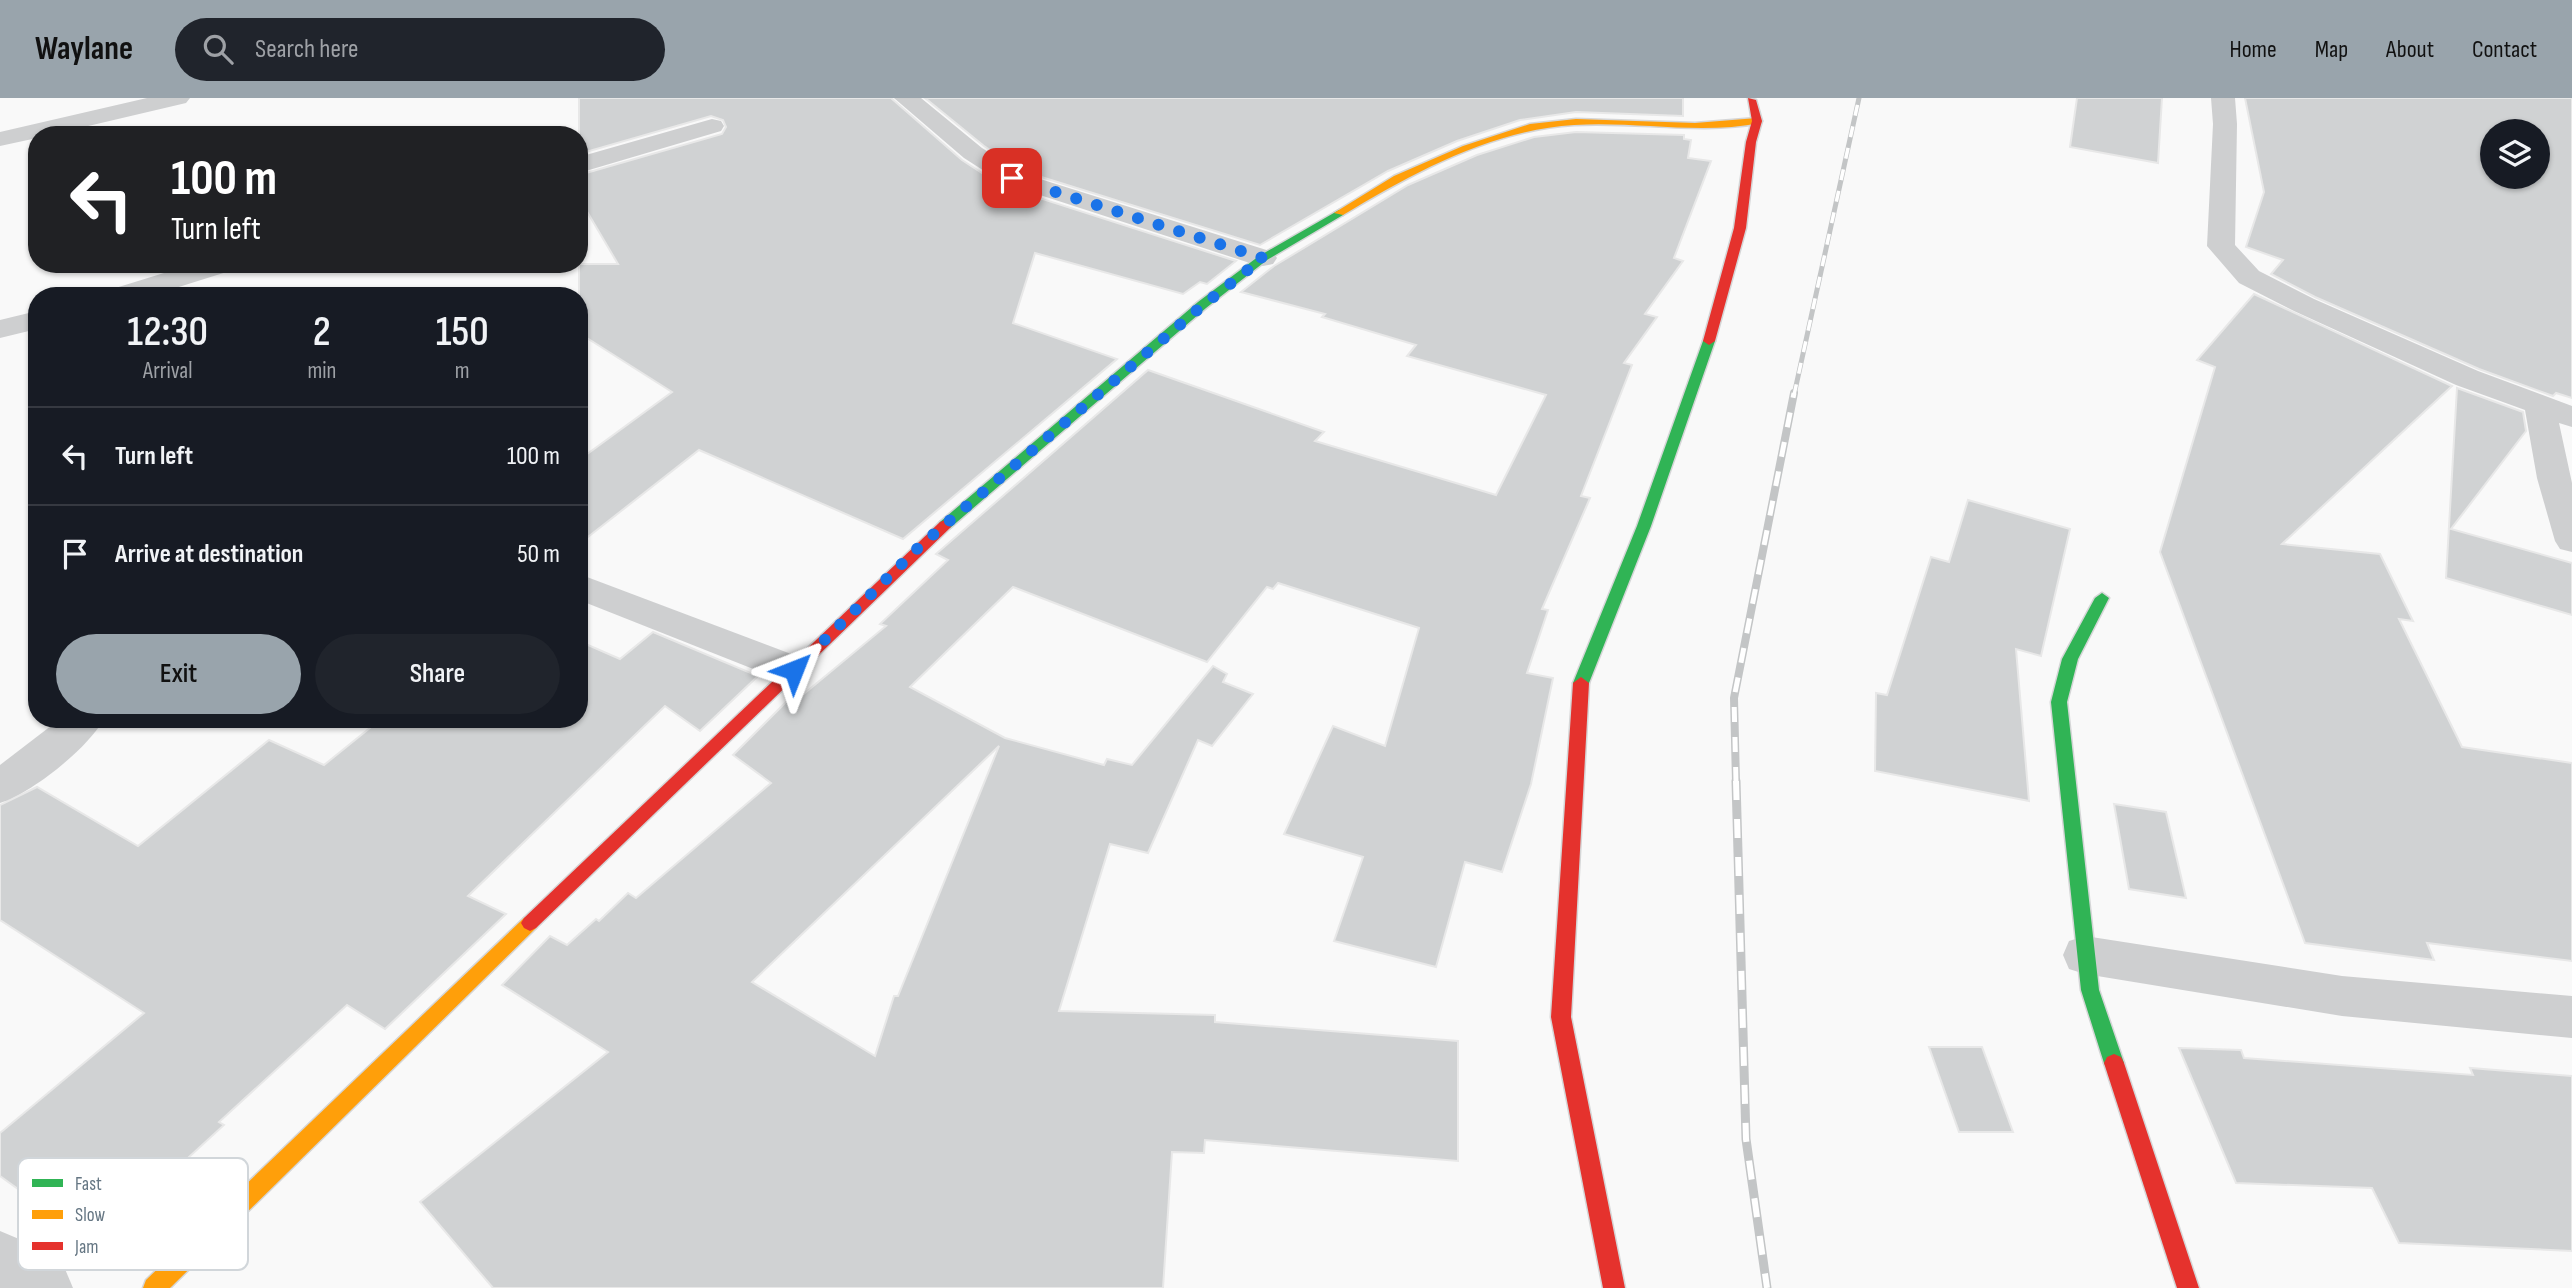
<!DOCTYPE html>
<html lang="en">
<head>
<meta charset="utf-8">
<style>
	body { margin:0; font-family:"Sofia Sans Condensed",sans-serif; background:#20242c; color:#f1f3f6; height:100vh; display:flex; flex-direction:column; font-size:26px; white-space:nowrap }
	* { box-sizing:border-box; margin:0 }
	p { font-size:23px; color:#9ea1a6 }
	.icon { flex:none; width:38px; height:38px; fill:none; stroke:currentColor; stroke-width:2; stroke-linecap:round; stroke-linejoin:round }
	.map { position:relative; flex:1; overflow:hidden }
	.sheet { position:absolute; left:28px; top:189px; width:560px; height:441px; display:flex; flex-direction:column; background:#171b24; border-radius:28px; box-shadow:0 2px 5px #0004 }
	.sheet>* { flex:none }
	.guide { position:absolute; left:28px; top:28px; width:560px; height:147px; border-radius:28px; box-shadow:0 2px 5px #0004; background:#202124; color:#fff; overflow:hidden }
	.buttons { position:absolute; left:2480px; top:21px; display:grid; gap:14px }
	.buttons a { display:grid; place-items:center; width:70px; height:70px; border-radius:50%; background:#171b24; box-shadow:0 2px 5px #0004; font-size:35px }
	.pin { position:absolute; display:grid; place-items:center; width:60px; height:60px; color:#fff; margin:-30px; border-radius:14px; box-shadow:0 4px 10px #0006 }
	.me { position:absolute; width:77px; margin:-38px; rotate:45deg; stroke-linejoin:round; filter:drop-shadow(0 0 5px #0008) }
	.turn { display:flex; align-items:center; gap:24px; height:147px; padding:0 28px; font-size:32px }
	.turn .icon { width:91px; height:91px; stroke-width:2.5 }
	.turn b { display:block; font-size:49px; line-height:60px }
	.eta { display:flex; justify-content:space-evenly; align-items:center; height:119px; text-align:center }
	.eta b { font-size:42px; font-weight:600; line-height:49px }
	.primary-button { display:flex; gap:14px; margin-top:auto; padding:14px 28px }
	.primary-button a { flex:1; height:80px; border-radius:42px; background:#99a4ac; color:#111; font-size:28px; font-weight:600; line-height:80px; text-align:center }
	.primary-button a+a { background:#20242c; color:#f1f3f6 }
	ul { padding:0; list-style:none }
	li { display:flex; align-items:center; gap:21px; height:98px; padding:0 28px; border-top:2px solid #363941 }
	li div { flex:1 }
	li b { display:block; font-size:26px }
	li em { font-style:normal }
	header { display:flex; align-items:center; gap:42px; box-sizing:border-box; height:98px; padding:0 35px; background:#99a4ac; color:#111 }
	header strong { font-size:33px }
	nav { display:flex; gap:38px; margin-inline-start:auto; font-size:24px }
	.search { width:490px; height:63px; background:#20242c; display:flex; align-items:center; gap:18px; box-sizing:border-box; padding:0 24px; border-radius:38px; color:#9ea1a6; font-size:26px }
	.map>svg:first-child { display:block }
	.building { fill:#d0d2d3; stroke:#e8e8e8; stroke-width:2; fill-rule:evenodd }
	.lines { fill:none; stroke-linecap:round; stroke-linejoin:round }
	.fast-casing { stroke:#d5d6d7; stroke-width:3 }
	.slow-casing { stroke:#d5d6d7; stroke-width:3 }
	.jam-casing { stroke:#d5d6d7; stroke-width:3 }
	.street { fill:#cecfd0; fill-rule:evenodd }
	.fast { fill:#30b455; fill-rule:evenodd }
	.slow { fill:#ff9f0a; fill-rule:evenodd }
	.jam { fill:#e5322d; fill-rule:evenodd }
	.rail-far2-casing { stroke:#c3c5c6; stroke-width:5 }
	.rail-far1-casing { stroke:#c3c5c6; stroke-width:8 }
	.rail-casing { stroke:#c3c5c6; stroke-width:9 }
	.rail-far2 { stroke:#fff; stroke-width:3.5; stroke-dasharray:11; stroke-linecap:butt }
	.rail-far1 { stroke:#fff; stroke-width:5; stroke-dasharray:15; stroke-linecap:butt }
	.rail { stroke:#fff; stroke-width:6; stroke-dasharray:19; stroke-linecap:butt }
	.route { stroke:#1a73e8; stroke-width:12; stroke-dasharray:0 21.6 }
	.key { fill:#fff; stroke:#d1d6da; stroke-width:2 }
	.key-label { font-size:19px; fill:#657683 }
</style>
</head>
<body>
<header>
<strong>Waylane</strong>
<div class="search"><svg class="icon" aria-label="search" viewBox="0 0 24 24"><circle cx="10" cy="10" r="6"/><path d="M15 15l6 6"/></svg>Search here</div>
<nav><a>Home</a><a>Map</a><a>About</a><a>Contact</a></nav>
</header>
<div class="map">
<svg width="2572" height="1190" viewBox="0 0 2572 1190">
	<rect width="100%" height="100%" fill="#f9f9f9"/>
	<g class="building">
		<path d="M 579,0 L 891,0 L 962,62 L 1002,88 L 1236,163 L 1207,186 L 1200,184 L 1183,196 L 1035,155 L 1013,225 L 1117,261 L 903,441 L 699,352 L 579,446 L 579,362 L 672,294 L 579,235 L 579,166 L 618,166 L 579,100 L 579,77 L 722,36 L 726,29 L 723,22 L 711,18 L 579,56 Z"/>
		<path d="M 925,0 L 1683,0 L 1683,18 L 1576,14 L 1520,22 L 1457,43 L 1388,73 L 1260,147 L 1022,73 L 984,48 Z"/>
		<path d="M 2077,0 L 2162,0 L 2158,65 L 2070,49 Z"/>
		<path d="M 2245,0 L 2572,0 L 2572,300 L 2556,295 L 2553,298 L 2479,271 L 2315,199 L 2271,176 L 2283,162 L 2246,149 L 2264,94 ZM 2492,33 L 2538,33 L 2538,79 L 2492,79 Z"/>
		<path d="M 1576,34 L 1684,37 L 1684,41 L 1691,42 L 1688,60 L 1711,63 L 1674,160 L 1683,163 L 1645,216 L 1657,219 L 1624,265 L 1632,267 L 1581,398 L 1590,400 L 1542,511 L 1548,512 L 1527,575 L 1553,580 L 1531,686 L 1502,774 L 1465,764 L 1436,869 L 1334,843 L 1363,759 L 1284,736 L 1333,628 L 1385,648 L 1419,530 L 1278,485 L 1273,491 L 1267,489 L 1207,564 L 1013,489 L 910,589 L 1005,640 L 1104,667 L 1107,661 L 1132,667 L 1213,568 L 1227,576 L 1223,584 L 1253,596 L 1212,648 L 1198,642 L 1148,755 L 1110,746 L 1059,913 L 1215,917 L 1215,924 L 1458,943 L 1458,1063 L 1205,1042 L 1204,1055 L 1172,1054 L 1163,1190 L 493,1190 L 420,1104 L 608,954 L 502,887 L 550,838 L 567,847 L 596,821 L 599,823 L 628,795 L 636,800 L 771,685 L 733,657 L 794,596 L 800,599 L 886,528 L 880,526 L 948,462 L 936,456 L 1148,272 L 1324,334 L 1315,343 L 1496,397 L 1546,297 L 1407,258 L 1416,247 L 1322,219 L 1325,216 L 1241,194 L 1274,168 L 1408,87 L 1477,57 L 1534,39 ZM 999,648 L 898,898 L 894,898 L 875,958 L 752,884 Z"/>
		<path d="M 2254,196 L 2452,288 L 2282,446 L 2380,456 L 2413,523 L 2399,521 L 2462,649 L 2572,665 L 2572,863 L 2427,845 L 2434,862 L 2305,845 L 2160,454 L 2215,269 L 2197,262 Z"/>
		<path d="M 2457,290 L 2523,314 L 2526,333 L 2451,431 L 2572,465 L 2572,517 L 2446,480 Z"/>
		<path d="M 1968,402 L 2070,431 L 2041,558 L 2016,551 L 2029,703 L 1875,673 L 1876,595 L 1887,597 L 1931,459 L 1949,464 Z"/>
		<path d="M 653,534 L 758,578 L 700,633 L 665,608 L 468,798 L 506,816 L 385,931 L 347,907 L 219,1024 L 224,1027 L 94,1146 L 0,1078 L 0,1035 L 144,915 L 0,822 L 0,707 L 37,689 L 138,748 L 269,642 L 324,667 L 381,621 L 579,621 L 579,543 L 620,561 Z"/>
		<path d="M 2114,706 L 2166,714 L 2186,800 L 2129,791 Z"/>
		<path d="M 1929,949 L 1982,949 L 2013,1034 L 1959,1034 Z"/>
		<path d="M 2179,950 L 2241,952 L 2244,960 L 2473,977 L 2470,970 L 2572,978 L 2572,1153 L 2399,1145 L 2372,1090 L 2236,1085 Z"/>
	</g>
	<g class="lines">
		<g class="fast-casing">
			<g id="fast">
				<path d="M 1339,112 L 1344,115 L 1343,117 L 1267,162 L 1206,210 L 950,430 L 940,430 L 938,427 L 940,424 L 1198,204 L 1259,158 Z"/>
				<path d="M 1709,239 L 1715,243 L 1651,428 L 1589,585 L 1581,591 L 1575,589 L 1573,585 L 1637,428 L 1703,243 Z"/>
				<path d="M 2102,495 L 2109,500 L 2078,561 L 2067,604 L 2099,892 L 2124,965 L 2121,971 L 2114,974 L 2107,971 L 2104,965 L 2081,892 L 2051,604 L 2062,561 L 2095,500 Z"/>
			</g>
		</g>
		<g class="slow-casing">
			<g id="slow">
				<path d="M 1757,20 L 1762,23 L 1761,25 C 1699,37 1636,23 1574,27 C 1491,32 1413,75 1343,117 L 1334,115 L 1394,78 L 1463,48 L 1530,26 L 1576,21 L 1695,25 Z"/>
				<path d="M 530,817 L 536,820 L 539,825 L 536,830 L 170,1190 L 143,1190 L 146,1182 L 524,820 Z"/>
			</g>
		</g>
		<g class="jam-casing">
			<g id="jam">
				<path d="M 1748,0 L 1756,2 L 1762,23 L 1756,44 L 1746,130 L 1715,243 L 1709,247 L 1703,243 L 1734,130 L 1746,44 L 1752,23 Z"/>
				<path d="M 945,422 L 950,424 L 952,427 L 950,430 L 536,830 L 530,833 L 524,830 L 521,825 L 524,820 L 940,424 Z"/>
				<path d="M 1581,579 L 1589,585 L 1571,919 L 1625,1190 L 1603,1190 L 1551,919 L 1573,585 Z"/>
				<path d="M 2114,956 L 2121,959 L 2124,965 L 2199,1190 L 2177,1190 L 2104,965 L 2107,959 Z"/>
			</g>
		</g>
		<g class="street">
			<path d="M 147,0 L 190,0 L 186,5 L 50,37 L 37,37 L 37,40 L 0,48 L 0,34 Z"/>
			<path d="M 894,0 L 921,0 L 982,50 L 1021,75 L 1273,154 L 1277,160 L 1273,166 L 1263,168 L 1253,166 L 1003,85 L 964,60 Z"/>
			<path d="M 2211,0 L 2235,0 L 2237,26 L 2235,147 L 2259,173 L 2314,201 L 2478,273 L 2572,308 L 2572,329 L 2559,325 L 2572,385 L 2572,454 L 2560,451 L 2555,443 L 2537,380 L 2525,312 L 2456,287 L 2294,213 L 2239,185 L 2207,148 L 2213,26 Z"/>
			<path d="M 712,21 L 721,23 L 724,28 L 721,33 L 579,75 L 579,59 Z"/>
			<path d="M 193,166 L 237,166 L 233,172 L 150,198 L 105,198 L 109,192 Z"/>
			<path d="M 37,213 L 37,231 L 0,240 L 0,222 Z"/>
			<path d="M 579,476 L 807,562 L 813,572 L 807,582 L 794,586 L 781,582 L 579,502 Z"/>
			<path d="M 60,621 L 104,621 C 88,650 32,695 0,705 L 0,667 Z"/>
			<path d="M 2085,838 L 2342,878 L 2572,898 L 2572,940 L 2342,918 L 2085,876 L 2069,871 L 2063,857 L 2069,843 Z"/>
			<path d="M 0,1133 L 19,1141 L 65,1171 L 73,1190 L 0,1190 Z"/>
		</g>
		<use href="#fast" class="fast"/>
		<use href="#slow" class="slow"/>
		<use href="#jam" class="jam"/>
		<g class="rail-far2-casing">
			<path id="rail-far2" d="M 1794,297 L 1859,0"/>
		</g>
		<g class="rail-far1-casing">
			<path id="rail-far1" d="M 1736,684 L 1734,600 L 1794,295"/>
		</g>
		<g class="rail-casing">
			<path id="rail" d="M 1736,683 L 1746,1041 L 1767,1190"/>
		</g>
		<use href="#rail-far2" class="rail-far2"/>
		<use href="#rail-far1" class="rail-far1"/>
		<use href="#rail" class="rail"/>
	</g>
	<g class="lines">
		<path class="route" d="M 794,572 L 921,447 L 1202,208 L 1263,160 L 1012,80"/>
	</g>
	<rect x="18" y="1060" width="230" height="112" rx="10" class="key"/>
	<rect x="32" y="1081" width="31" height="8" fill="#30b455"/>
	<rect x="32" y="1112" width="31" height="9" fill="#ff9f0a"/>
	<rect x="32" y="1144" width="31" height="8" fill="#e5322d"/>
	<g class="key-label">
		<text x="75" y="1092">Fast</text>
		<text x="75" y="1123">Slow</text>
		<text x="75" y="1155">Jam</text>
	</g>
</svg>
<div class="buttons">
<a><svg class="icon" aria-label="layers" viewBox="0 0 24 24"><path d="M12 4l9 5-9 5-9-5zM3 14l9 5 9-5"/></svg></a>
</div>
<div class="pin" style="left:1012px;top:80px;background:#d93025"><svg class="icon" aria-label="arrive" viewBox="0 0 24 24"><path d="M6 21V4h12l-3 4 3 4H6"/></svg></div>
<svg class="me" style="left:794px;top:572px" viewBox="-20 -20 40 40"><path d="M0-17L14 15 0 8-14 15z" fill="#1a73e8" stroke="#fff" stroke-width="4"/></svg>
<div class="guide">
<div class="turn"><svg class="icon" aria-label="left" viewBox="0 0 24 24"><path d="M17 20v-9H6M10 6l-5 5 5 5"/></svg><div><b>100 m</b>Turn left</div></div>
</div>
<section class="sheet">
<div class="eta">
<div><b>12:30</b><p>Arrival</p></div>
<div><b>2</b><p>min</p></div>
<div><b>150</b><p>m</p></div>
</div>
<ul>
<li><svg class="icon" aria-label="left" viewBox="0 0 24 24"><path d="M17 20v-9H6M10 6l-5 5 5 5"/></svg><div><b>Turn left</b></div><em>100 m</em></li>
<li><svg class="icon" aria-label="arrive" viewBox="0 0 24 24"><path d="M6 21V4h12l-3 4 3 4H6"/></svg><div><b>Arrive at destination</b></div><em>50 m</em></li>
</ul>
<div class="primary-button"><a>Exit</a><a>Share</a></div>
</section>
</div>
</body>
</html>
